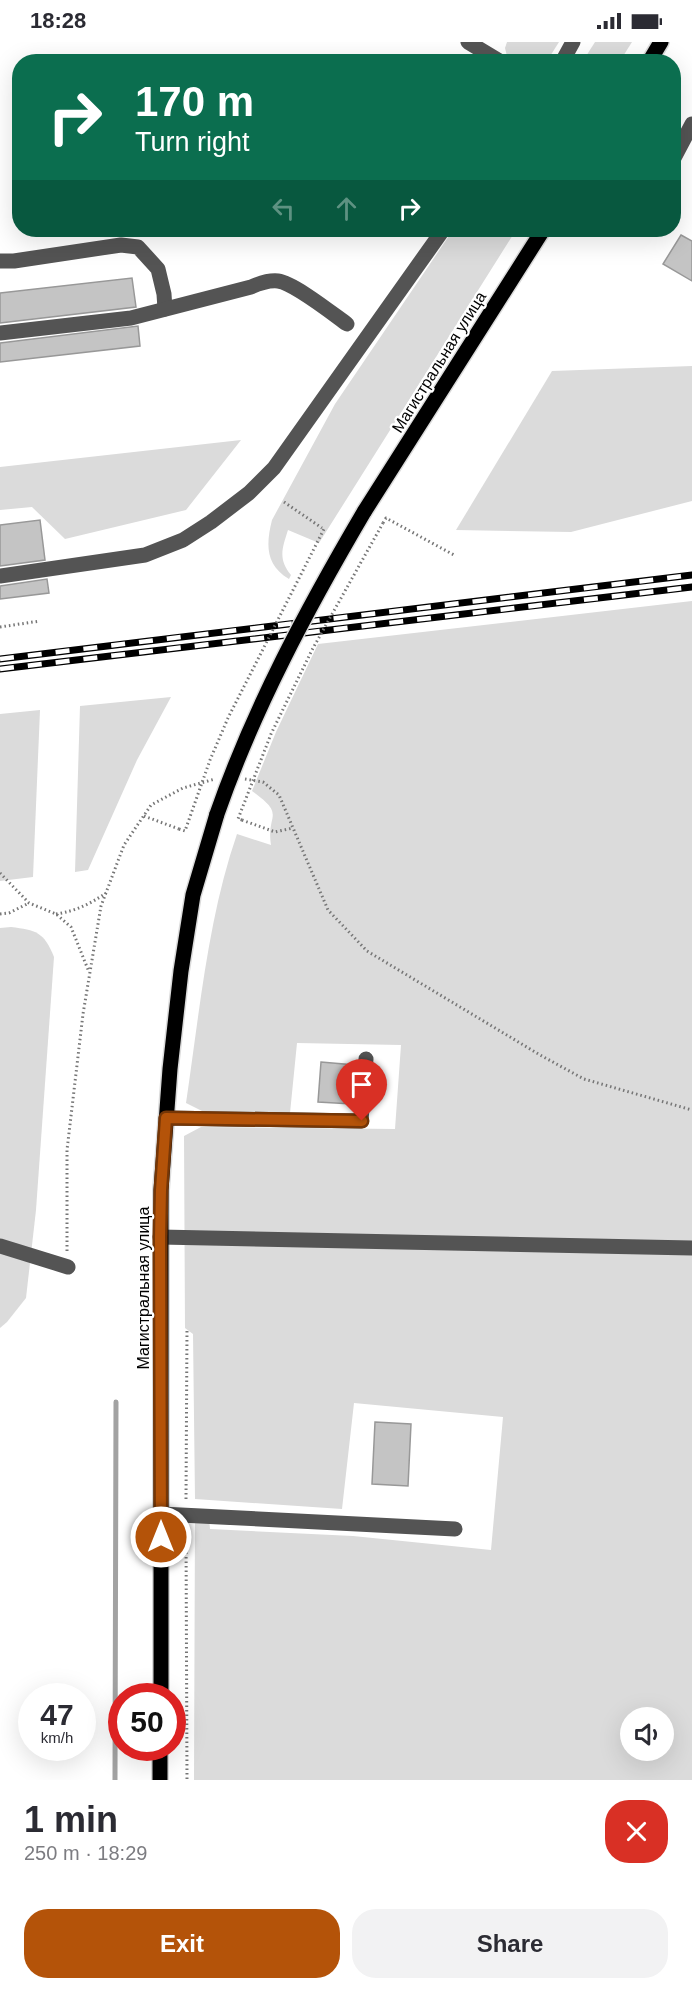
<!DOCTYPE html>
<html lang="en">
<head>
<meta charset="utf-8">
<style>
	body { margin:0; font-family:Arial,sans-serif; background:#f2f2f3; color:#2b2b33; height:100vh; display:flex; flex-direction:column; font-size:22px; white-space:nowrap }
	* { box-sizing:border-box; margin:0 }
	p { font-size:20px; color:#7c7c81 }
	.icon { flex:none; width:33px; height:33px; fill:none; stroke:currentColor; stroke-width:2; stroke-linecap:round; stroke-linejoin:round }
	.map { position:relative; height:1738px; overflow:hidden }
	.sheet { display:flex; flex-direction:column; background:#fff; flex:1 }
	.sheet>* { flex:none }
	.hud { position:absolute; left:12px; top:12px; width:669px; height:183px; border-radius:24px; box-shadow:0 6px 24px #0002; background:#0b6e4f; color:#fff; overflow:hidden }
	.buttons { position:absolute; left:620px; top:1665px; display:grid; gap:12px }
	.buttons a { display:grid; place-items:center; width:54px; height:54px; border-radius:50%; background:#fff; box-shadow:0 6px 24px #0002; font-size:30px }
	.speed { position:absolute; left:18px; top:1641px; display:flex; gap:12px; font-size:30px; font-weight:700; text-align:center }
	.speed>* { display:grid; place-content:center; width:78px; height:78px; border-radius:50%; background:#fff; box-shadow:0 6px 24px #0002; line-height:1 }
	.speed small { font-size:15px; font-weight:400 }
	.speed .limit { border:9px solid #d22; background:#fff; color:#111 }
	.pin { position:absolute; display:grid; place-items:center; width:51px; height:51px; color:#fff; margin:-62px -26px; border-radius:50% 50% 50% 0; rotate:-45deg; box-shadow:0 0 6px #0007 }
	.pin .icon { rotate:45deg }
	.me { position:absolute; width:66px; margin:-33px; rotate:0deg; stroke-linejoin:round; filter:drop-shadow(0 0 4px #0008) }
	.turn { display:flex; align-items:center; gap:21px; height:126px; padding:0 24px; font-size:27px }
	.turn .icon { width:78px; height:78px; stroke-width:2.5 }
	.turn b { display:block; font-size:42px; line-height:51px }
	.lanes { display:flex; align-items:center; height:57px; padding:0 24px; background:#0003; justify-content:center; gap:30px; direction:ltr }
	.lanes .off { opacity:.35 }
	.round { display:grid; place-items:center; flex:none; width:63px; height:63px; border-radius:24px; background:#f2f2f3 }
	.overview { display:flex; align-items:center; justify-content:space-between; height:102px; padding:0 24px }
	h1 { font-size:36px; font-weight:700; line-height:45px }
	.primary-button { display:flex; gap:12px; margin-top:auto; padding:12px 24px }
	.primary-button a { flex:1; height:69px; border-radius:24px; background:#b45309; color:#fff; font-size:24px; font-weight:700; line-height:69px; text-align:center }
	.primary-button a+a { background:#f2f2f3; color:#2b2b33 }
	.status { display:flex; justify-content:space-between; align-items:center; height:42px; padding:0 30px; background:#fff; direction:ltr }
	.status svg { height:16px; fill:currentColor }
	.map>svg:first-child { display:block }
	.green { fill:#dbdbdb; fill-rule:evenodd }
	.lines { fill:none; stroke-linecap:round; stroke-linejoin:round }
	.stream { stroke:#a2a2a2; stroke-width:5 }
	.building { fill:#c4c4c4; stroke:#989898; stroke-width:1.5 }
	.major-casing { stroke:#dbdbdb; stroke-width:18 }
	.path { stroke:#767676; stroke-width:3; stroke-dasharray:1.5 3; stroke-linecap:butt }
	.minor { stroke:#545454; stroke-width:15 }
	.major { stroke:#000; stroke-width:15 }
	.rail-casing { stroke:#000; stroke-width:7 }
	.rail { stroke:#fff; stroke-width:4.5; stroke-dasharray:14; stroke-linecap:butt }
	.major-bridge-casing { stroke:#dbdbdb; stroke-width:18; stroke-linecap:butt }
	.path-bridge { stroke:#767676; stroke-width:3; stroke-dasharray:1.5 3; stroke-linecap:butt }
	.major-bridge { stroke:#000; stroke-width:15 }
	.route-casing { stroke:#753606; stroke-width:15 }
	.route { stroke:#b45309; stroke-width:10 }
	.labels { text-anchor:middle; dominant-baseline:central; stroke-width:4.5; stroke-linejoin:round; paint-order:stroke }
	.street-label { font-size:16px; fill:#000; stroke:#fff }
</style>
</head>
<body>
<div class="status"><b>18:28</b><svg viewBox="0 0 49 12"><path d="M0 12V9h3v3zM5 12V6h3v6zM10 12V3h3v9zM15 12V0h3v12zM26 1h20v11H26zM47 4h2v5h-2z"/></svg></div>
<div class="map">
<svg width="692" height="1738" viewBox="0 0 692 1738">
	<rect width="100%" height="100%" fill="#fff"/>
	<g class="green">
		<path d="M 507,0 L 559,0 L 547,19 L 516,19 L 507,14 L 505,6 Z"/>
		<path d="M 595,0 L 632,0 L 620,19 L 583,19 Z"/>
		<path d="M 453,188 L 516,188 L 319,501 L 288,488 C 282,507 278,517 291,533 L 289,537 C 265,523 266,502 272,478 L 335,362 Z"/>
		<path d="M 692,324 L 692,459 L 571,490 L 456,488 L 552,329 Z"/>
		<path d="M 241,398 L 186,468 L 65,497 L 32,465 L 0,468 L 0,425 Z"/>
		<path d="M 692,559 L 692,1738 L 194,1738 L 195,1475 L 209,1476 L 210,1487 L 353,1494 L 491,1508 L 503,1375 L 354,1361 L 342,1467 L 195,1457 L 193,1292 L 185,1286 L 184,1094 L 201,1085 L 395,1087 L 401,1003 L 297,1001 L 290,1071 L 202,1069 L 186,1061 C 199,974 208,875 237,792 L 271,803 C 266,771 287,774 252,749 L 276,690 L 318,602 ZM 630,1676 L 663,1676 L 663,1708 L 630,1708 Z"/>
		<path d="M 171,655 L 137,718 L 88,828 L 75,830 L 80,664 Z"/>
		<path d="M 40,668 L 33,835 L 0,839 L 0,672 Z"/>
		<path d="M 11,885 C 36,888 44,890 54,915 L 36,1168 L 26,1256 L 7,1280 L 0,1286 L 0,886 Z"/>
	</g>
	<g class="lines">
		<path class="stream" d="M 115,1738 L 116,1360"/>
	</g>
	<g class="building">
		<path d="M 681,193 L 692,199 L 692,239 L 663,222 Z"/>
		<path d="M 132,236 L 136,265 L 0,281 L 0,251 Z"/>
		<path d="M 138,284 L 140,304 L 0,320 L 0,301 Z"/>
		<path d="M 40,478 L 45,518 L 0,524 L 0,483 Z"/>
		<path d="M 47,537 L 49,551 L 0,557 L 0,544 Z"/>
		<path d="M 321,1020 L 355,1023 L 352,1062 L 318,1060 Z"/>
		<path d="M 375,1380 L 411,1382 L 408,1444 L 372,1442 Z"/>
	</g>
	<g class="lines">
		<g class="major-casing">
			<g id="major">
				<path d="M 649,20 L 661,0"/>
				<path d="M 364,470 L 543,188"/>
				<path d="M 161,1654 L 161,1148 L 170,1027 L 181,929 L 193,853 L 217,772"/>
				<path d="M 160,1738 L 160,1706"/>
			</g>
		</g>
		<g class="path">
			<path d="M 284,460 L 322,486"/>
			<path d="M 383,481 L 386,476 L 454,513"/>
			<path d="M 0,585 L 40,579"/>
			<path d="M 245,737 L 263,740 L 279,753 L 328,868 L 367,909 L 540,1013 L 584,1037 L 692,1068"/>
			<path d="M 144,774 L 179,787"/>
			<path d="M 242,778 L 275,790 L 293,786"/>
			<path d="M 0,831 L 29,861 L 56,872 L 71,885 L 89,930"/>
			<path d="M 0,872 L 9,871 L 29,861"/>
			<path d="M 56,872 C 76,869 90,862 106,851"/>
			<path d="M 67,1209 L 67,1108 L 83,972 L 101,864 L 124,803 L 151,763 L 183,746 L 215,737"/>
			<path d="M 186,1457 L 187,1286"/>
			<path d="M 186,1488 L 187,1738"/>
		</g>
		<g class="minor">
			<path d="M 468,0 L 501,20"/>
			<path d="M 562,20 L 573,0"/>
			<path d="M 674,116 L 692,82"/>
			<path d="M 0,219 L 14,219 L 121,203 L 138,205 L 158,227 L 164,252 L 165,267"/>
			<path d="M 0,291 L 131,276 L 251,245 C 260,241 268,238 278,239 C 294,241 333,272 347,282"/>
			<path d="M 0,534 L 145,513 L 183,498 L 211,480 L 249,451 L 274,426 L 443,188"/>
			<path d="M 166,1076 L 361,1079 L 366,1017"/>
			<path d="M 160,1195 L 692,1206"/>
			<path d="M 0,1204 L 68,1225"/>
			<path d="M 161,1472 L 455,1487"/>
		</g>
		<use href="#major" class="major"/>
		<g class="rail-casing">
			<g id="rail">
				<path d="M 0,617 L 692,533"/>
				<path d="M 0,627 L 692,545"/>
			</g>
		</g>
		<use href="#rail" class="rail"/>
		<g class="major-bridge-casing">
			<path id="major-bridge" d="M 217,772 C 254,666 307,567 364,470"/>
		</g>
		<g class="path-bridge">
			<path d="M 242,778 L 238,777 L 271,692 L 291,651 L 312,608 L 383,481"/>
			<path d="M 179,787 L 185,789 L 210,718 L 228,676 L 324,487 L 322,486"/>
		</g>
		<use href="#major-bridge" class="major-bridge"/>
	</g>
	<g class="lines">
		<g class="route-casing">
			<path id="route" d="M 161,1495 L 160,1195 L 161,1148 L 166,1076 L 362,1079"/>
		</g>
		<use href="#route" class="route"/>
	</g>
	<g class="labels">
		<g class="street-label">
			<text transform="translate(439 320) rotate(-58)">Магистральная улица</text>
			<text transform="translate(143 1246) rotate(-90)">Магистральная улица</text>
		</g>
	</g>
</svg>
<div class="buttons">
<a><svg class="icon" aria-label="sound" viewBox="0 0 24 24"><path d="M4 9h4l5-4v14l-5-4H4zM17 9q2 3 0 6"/></svg></a>
</div>
<div class="speed"><div>47<small>km/h</small></div><div class="limit">50</div></div>
<div class="pin" style="left:362px;top:1079px;background:#d93025"><svg class="icon" aria-label="arrive" viewBox="0 0 24 24"><path d="M6 21V4h12l-3 4 3 4H6"/></svg></div>
<svg class="me" style="left:161px;top:1495px" viewBox="-20 -20 40 40"><circle r="17" fill="#b45309" stroke="#fff" stroke-width="3"/><path d="M0-11L8 9 0 5-8 9z" fill="#fff"/></svg>
<div class="hud">
<div class="turn"><svg class="icon" aria-label="right" viewBox="0 0 24 24"><path d="M7 20v-9h11M14 6l5 5-5 5"/></svg><div><b>170 m</b>Turn right</div></div>
<div class="lanes"><svg class="icon off" aria-label="left" viewBox="0 0 24 24"><path d="M17 20v-9H6M10 6l-5 5 5 5"/></svg><svg class="icon off" aria-label="ahead" viewBox="0 0 24 24"><path d="M12 20V5M6 11l6-6 6 6"/></svg><svg class="icon" aria-label="right" viewBox="0 0 24 24"><path d="M7 20v-9h11M14 6l5 5-5 5"/></svg></div>
</div>
</div>
<section class="sheet">
<div class="overview"><div><h1>1 min</h1><p>250 m · 18:29</p></div><a class="round" style="background:#d93025;color:#fff"><svg class="icon" aria-label="close" viewBox="0 0 24 24"><path d="M6 6l12 12M18 6L6 18"/></svg></a></div>
<div class="primary-button"><a>Exit</a><a>Share</a></div>
</section>
</body>
</html>
